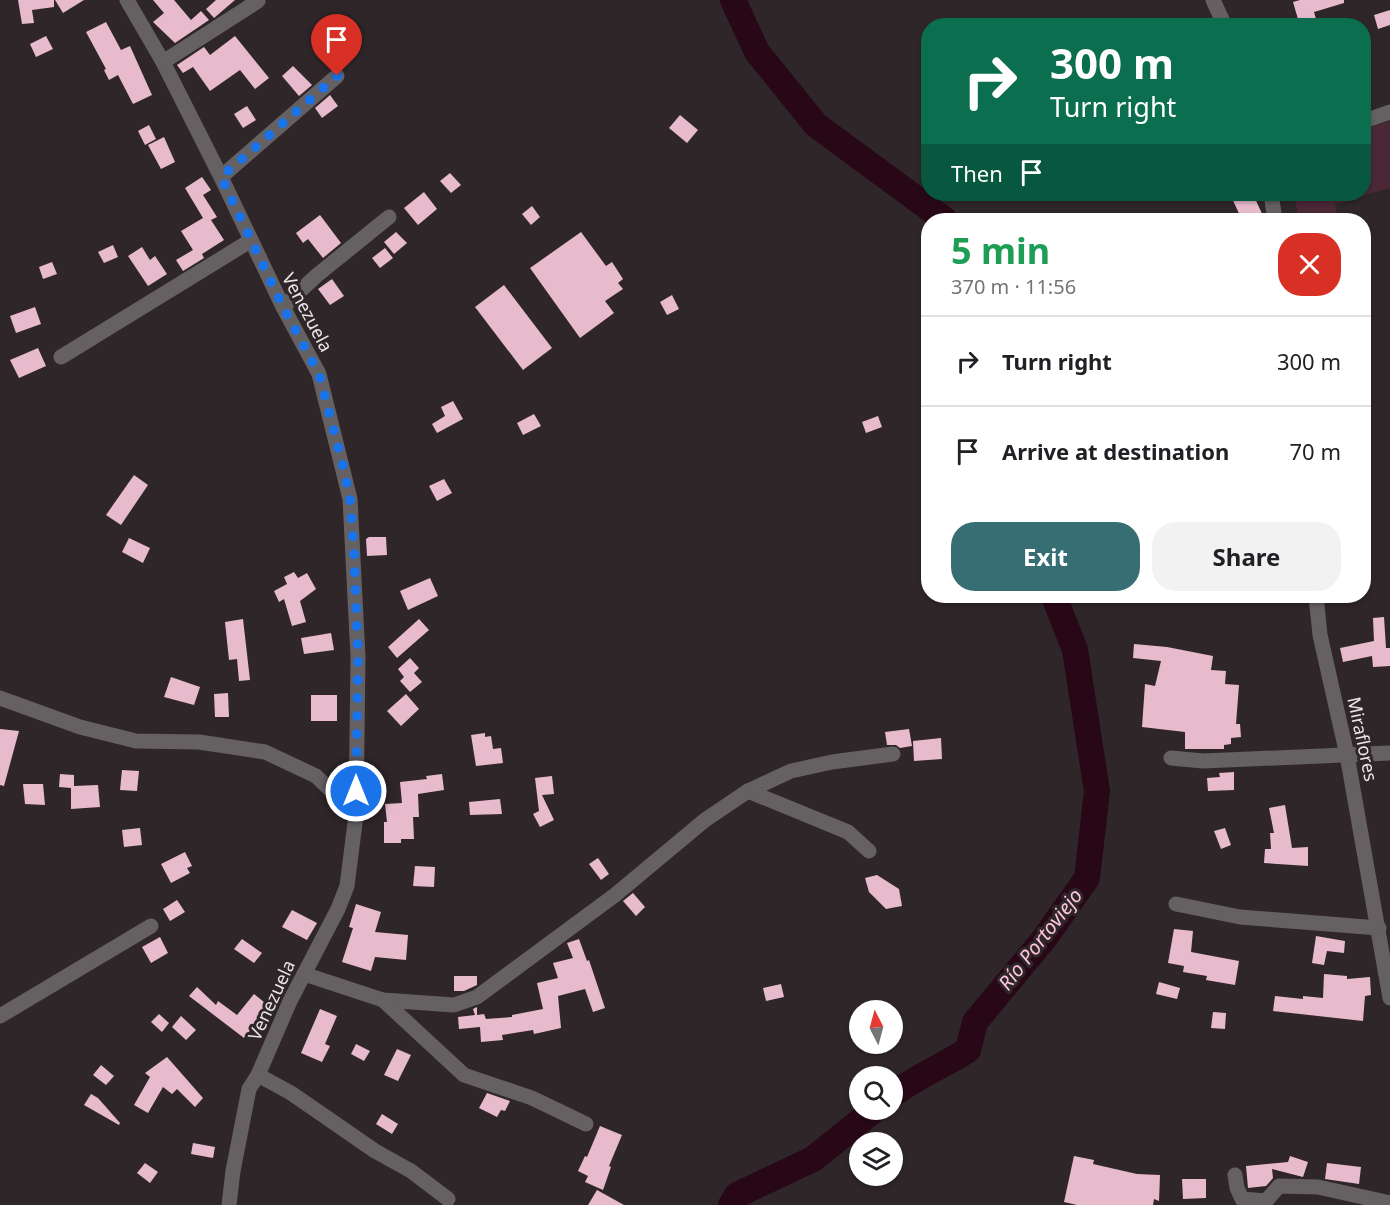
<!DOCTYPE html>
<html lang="en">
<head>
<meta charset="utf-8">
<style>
	body { margin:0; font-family:"Noto Sans",sans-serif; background:#f2f2f2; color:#202124; height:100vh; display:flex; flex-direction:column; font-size:22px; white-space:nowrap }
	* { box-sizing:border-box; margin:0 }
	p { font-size:20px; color:#757577 }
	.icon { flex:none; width:33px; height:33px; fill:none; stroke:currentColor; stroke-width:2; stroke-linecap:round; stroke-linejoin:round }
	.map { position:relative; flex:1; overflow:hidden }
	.panel { position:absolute; left:921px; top:213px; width:450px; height:390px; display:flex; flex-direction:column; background:#fff; border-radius:24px; box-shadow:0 2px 4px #0004 }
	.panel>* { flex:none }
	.top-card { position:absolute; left:921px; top:18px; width:450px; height:183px; border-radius:24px; box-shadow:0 2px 4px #0004; background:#0b6e4f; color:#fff; overflow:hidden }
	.needle { width:39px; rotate:354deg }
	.tools { position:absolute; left:849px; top:1000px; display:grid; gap:12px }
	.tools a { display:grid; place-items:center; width:54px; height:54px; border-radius:50%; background:#fff; box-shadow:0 2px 4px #0004; font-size:30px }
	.pin { position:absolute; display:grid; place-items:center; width:51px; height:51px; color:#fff; margin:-62px -26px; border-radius:50% 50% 50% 0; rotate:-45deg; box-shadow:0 0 6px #0007 }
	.pin .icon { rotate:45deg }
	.me { position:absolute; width:66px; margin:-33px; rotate:0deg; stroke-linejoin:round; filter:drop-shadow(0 0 4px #0008) }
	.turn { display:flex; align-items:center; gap:21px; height:126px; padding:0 30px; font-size:27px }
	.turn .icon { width:78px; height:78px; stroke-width:2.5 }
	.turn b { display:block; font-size:42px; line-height:51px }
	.then { display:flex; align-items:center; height:57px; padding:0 30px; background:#0003; gap:12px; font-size:22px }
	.round { display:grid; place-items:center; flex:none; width:63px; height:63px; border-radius:24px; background:#f2f2f2 }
	.overview { display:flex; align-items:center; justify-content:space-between; height:102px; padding:0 30px }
	h1 { font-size:36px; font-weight:700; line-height:45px; color:#1e9e55 }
	.primary-button { display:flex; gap:12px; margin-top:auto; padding:12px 30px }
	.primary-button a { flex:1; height:69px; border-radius:24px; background:#366e74; color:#fff; font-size:24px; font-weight:700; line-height:69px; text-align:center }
	.primary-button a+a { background:#f2f2f2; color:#202124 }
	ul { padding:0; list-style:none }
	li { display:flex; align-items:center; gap:18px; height:90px; padding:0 30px; border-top:2px solid #e0e0e0 }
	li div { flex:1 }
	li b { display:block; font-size:22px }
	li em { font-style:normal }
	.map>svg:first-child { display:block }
	.green { fill:#4a2836 }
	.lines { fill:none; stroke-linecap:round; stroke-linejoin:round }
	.river { stroke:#280817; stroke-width:26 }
	.building { fill:#e8bbcc }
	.street { stroke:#656162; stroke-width:15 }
	.route { stroke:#1a73e8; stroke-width:10; stroke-dasharray:0 18 }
	.labels { text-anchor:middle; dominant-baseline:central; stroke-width:6; stroke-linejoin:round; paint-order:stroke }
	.street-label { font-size:18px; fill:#ece6e8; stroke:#2f262a }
	.water-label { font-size:20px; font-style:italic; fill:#fec6db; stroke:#2f262a }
</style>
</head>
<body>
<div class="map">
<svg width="1390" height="1205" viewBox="0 0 1390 1205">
	<rect width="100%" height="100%" fill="#2f262a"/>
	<path class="green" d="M 1390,121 L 1390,188 L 1335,204 L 1337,220 L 1299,220 L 1294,194 L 1364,194 L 1364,129 Z"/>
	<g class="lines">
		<g class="river">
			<path d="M 733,0 L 757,52 L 816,125 L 945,220"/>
			<path d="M 892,1095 C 916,1077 943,1066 968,1050 L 975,1022 L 1044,939 L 1087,878 L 1097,791 L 1075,650 L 1054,596"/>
			<path d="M 731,1205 L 737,1195 L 813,1159 L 874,1110"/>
		</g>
	</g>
	<g class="building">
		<path d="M 18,0 L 54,0 L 54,7 L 32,10 L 34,23 L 22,24 Z"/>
		<path d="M 55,0 L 84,0 L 63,13 Z"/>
		<path d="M 153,0 L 174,0 L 191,20 L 201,11 L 209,20 L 175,43 L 153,22 L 164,13 Z"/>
		<path d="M 216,0 L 235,0 L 214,18 L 206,9 Z"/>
		<path d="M 1300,0 L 1344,0 L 1344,3 L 1314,12 L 1318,26 L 1300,26 L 1293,2 Z"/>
		<path d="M 1390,10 L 1390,25 L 1378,29 L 1374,15 Z"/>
		<path d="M 106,22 L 121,50 L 130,46 L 152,95 L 133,104 L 118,75 L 109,80 L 104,70 L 106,69 L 86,32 Z"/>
		<path d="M 46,36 L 53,49 L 36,57 L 30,44 Z"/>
		<path d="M 235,36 L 269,78 L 255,89 L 240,70 L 210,91 L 193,67 L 183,73 L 177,65 L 204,47 L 210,55 Z"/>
		<path d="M 293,66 L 312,85 L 299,96 L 282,76 Z"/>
		<path d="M 330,95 L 338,106 L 322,118 L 315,108 Z"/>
		<path d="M 247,106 L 256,120 L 243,128 L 234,114 Z"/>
		<path d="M 680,115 L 698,130 L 687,143 L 669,128 Z"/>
		<path d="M 149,125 L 156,139 L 145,145 L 138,131 Z"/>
		<path d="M 164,137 L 175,162 L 161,169 L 148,145 Z"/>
		<path d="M 450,173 L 461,185 L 451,193 L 440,181 Z"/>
		<path d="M 202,177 L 211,190 L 203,195 L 217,217 L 211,220 L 224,240 L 202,254 L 204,258 L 183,271 L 176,260 L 193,250 L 181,231 L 203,218 L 185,188 Z"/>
		<path d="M 424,192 L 437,209 L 418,225 L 404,208 Z"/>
		<path d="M 1230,194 L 1253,194 L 1264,218 L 1258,220 L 1242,220 Z"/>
		<path d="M 532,206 L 540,217 L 531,225 L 522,214 Z"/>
		<path d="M 320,215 L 341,243 L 323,258 L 308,239 L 303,243 L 296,233 Z"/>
		<path d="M 396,232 L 407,243 L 394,254 L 384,242 Z"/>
		<path d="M 581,232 L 606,266 L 612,262 L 623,279 L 618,283 L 623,289 L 605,301 L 614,313 L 580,338 L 530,268 Z"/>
		<path d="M 113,245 L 118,257 L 104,263 L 98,252 Z"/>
		<path d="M 142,247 L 150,260 L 155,256 L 167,274 L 148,286 L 128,256 Z"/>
		<path d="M 385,248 L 393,258 L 380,268 L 372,258 Z"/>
		<path d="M 52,262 L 57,274 L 43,279 L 39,267 Z"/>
		<path d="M 332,279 L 344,296 L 330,305 L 318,289 Z"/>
		<path d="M 504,285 L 552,348 L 523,370 L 475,307 Z"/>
		<path d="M 672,295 L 679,309 L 667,315 L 660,302 Z"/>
		<path d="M 35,307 L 41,324 L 16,333 L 10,316 Z"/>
		<path d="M 38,348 L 46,366 L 19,378 L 10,360 Z"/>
		<path d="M 453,401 L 463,419 L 437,433 L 432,424 L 445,416 L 441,407 Z"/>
		<path d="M 534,414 L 541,426 L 523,435 L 517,423 Z"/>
		<path d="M 878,416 L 882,427 L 866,433 L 862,422 Z"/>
		<path d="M 134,475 L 148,485 L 121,525 L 106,515 Z"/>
		<path d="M 444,479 L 452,493 L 437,501 L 429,486 Z"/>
		<path d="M 369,537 L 386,537 L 387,555 L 367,556 L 366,539 Z"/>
		<path d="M 129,538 L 150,548 L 143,563 L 122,552 Z"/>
		<path d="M 294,572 L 298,578 L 307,573 L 316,589 L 300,601 L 306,622 L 292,626 L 284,599 L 279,602 L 274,591 L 287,584 L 284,577 Z"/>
		<path d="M 430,578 L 438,596 L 408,610 L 400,591 Z"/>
		<path d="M 1384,617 L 1386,648 L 1390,648 L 1390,666 L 1373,667 L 1372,656 L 1343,662 L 1340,648 L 1374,641 L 1373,618 Z"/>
		<path d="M 243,619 L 250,680 L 239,681 L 237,659 L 229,660 L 225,622 Z"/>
		<path d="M 419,619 L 429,630 L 397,658 L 388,647 Z"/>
		<path d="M 331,633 L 334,650 L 304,654 L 301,638 Z"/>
		<path d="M 1134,644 L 1167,647 L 1213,656 L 1211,670 L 1226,671 L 1225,684 L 1239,685 L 1236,724 L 1240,724 L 1241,737 L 1231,738 L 1231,744 L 1224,745 L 1224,749 L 1185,749 L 1185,732 L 1142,727 L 1145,684 L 1155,686 L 1161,661 L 1133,658 Z"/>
		<path d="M 410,658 L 419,668 L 414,673 L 422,682 L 410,692 L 400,681 L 404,677 L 398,669 Z"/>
		<path d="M 171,677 L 200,687 L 194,705 L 164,697 Z"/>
		<path d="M 228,693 L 229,717 L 215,717 L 214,694 Z"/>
		<path d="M 406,694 L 419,709 L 401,726 L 387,711 Z"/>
		<rect x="311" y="695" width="26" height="26"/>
		<path d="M 0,729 L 19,731 L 4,786 L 0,785 Z"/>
		<path d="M 909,729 L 912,746 L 900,748 L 896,745 L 887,745 L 885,732 Z"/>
		<path d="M 485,733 L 485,737 L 491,736 L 493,749 L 501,748 L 503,763 L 476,766 L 471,735 Z"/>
		<path d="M 941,738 L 942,759 L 914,761 L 913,741 Z"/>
		<path d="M 122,770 L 139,771 L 137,791 L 120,790 Z"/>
		<path d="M 1234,772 L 1234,790 L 1208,791 L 1207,778 L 1220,777 L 1219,773 Z"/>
		<path d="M 60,774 L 74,775 L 74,786 L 98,785 L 100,807 L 71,809 L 71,788 L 59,787 Z"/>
		<path d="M 442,774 L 444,790 L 418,794 L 419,817 L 413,817 L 414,839 L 401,839 L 401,843 L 384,843 L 384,822 L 387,822 L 385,804 L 402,803 L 400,782 L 427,779 L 426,776 Z"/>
		<path d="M 552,776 L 554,794 L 542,795 L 554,820 L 540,827 L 533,814 L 539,811 L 535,778 Z"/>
		<path d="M 23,784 L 43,784 L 45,805 L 25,804 Z"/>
		<path d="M 500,799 L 502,814 L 470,815 L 469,802 Z"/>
		<path d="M 1285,805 L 1292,848 L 1308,847 L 1308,866 L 1264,863 L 1265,849 L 1271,849 L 1270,833 L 1274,833 L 1269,808 Z"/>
		<path d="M 140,828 L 142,845 L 124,847 L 122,830 Z"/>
		<path d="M 1225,828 L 1231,845 L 1221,849 L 1214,831 Z"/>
		<path d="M 185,852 L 192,866 L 187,868 L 190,873 L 171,883 L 161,864 Z"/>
		<path d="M 598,858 L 609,874 L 601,880 L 589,864 Z"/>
		<path d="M 415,866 L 435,867 L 434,887 L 413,886 Z"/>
		<path d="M 877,875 L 899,889 L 902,906 L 886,909 L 869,892 L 865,878 Z"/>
		<path d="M 633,893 L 645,907 L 636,916 L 623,901 Z"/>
		<path d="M 177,900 L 185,912 L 170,921 L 163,909 Z"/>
		<path d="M 356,904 L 381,912 L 375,932 L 408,935 L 406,960 L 375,957 L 371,971 L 342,962 L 353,928 L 349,927 Z"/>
		<path d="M 292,910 L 317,923 L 307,940 L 282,927 Z"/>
		<path d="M 1174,929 L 1193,931 L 1191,952 L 1239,961 L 1235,985 L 1206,980 L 1207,976 L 1183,972 L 1184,966 L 1168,963 Z"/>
		<path d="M 1316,936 L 1345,941 L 1344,953 L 1327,951 L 1324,965 L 1312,963 Z"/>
		<path d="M 160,937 L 168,953 L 151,963 L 142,947 Z"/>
		<path d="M 242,939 L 262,953 L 254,963 L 234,949 Z"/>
		<path d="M 579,939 L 587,961 L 589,960 L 605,1008 L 593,1012 L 585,989 L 558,996 L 561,1028 L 534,1034 L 533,1030 L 502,1035 L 503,1040 L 481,1042 L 480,1027 L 459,1029 L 458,1017 L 475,1015 L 473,1009 L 477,1007 L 477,1015 L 484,1014 L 486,1019 L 512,1017 L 512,1015 L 543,1009 L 537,983 L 558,978 L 553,963 L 573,958 L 567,943 Z"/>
		<path d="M 1324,974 L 1347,976 L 1347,979 L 1370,977 L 1371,995 L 1365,996 L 1363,1021 L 1273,1011 L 1275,996 L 1303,999 L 1303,996 L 1323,998 Z"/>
		<path d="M 454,976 L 477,976 L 477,985 L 464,991 L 454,991 Z"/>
		<path d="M 1159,982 L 1180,988 L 1177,999 L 1156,994 Z"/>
		<path d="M 781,984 L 784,997 L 766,1001 L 763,988 Z"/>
		<path d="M 197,987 L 216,1005 L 218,1001 L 237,1015 L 254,994 L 269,1006 L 244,1038 L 189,996 Z"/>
		<path d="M 320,1009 L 337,1016 L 325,1044 L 330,1046 L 322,1062 L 301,1053 Z"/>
		<path d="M 1213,1012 L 1226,1013 L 1225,1029 L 1211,1028 Z"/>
		<path d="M 159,1014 L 169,1023 L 162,1032 L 151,1022 Z"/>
		<path d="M 181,1016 L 196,1030 L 186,1040 L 172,1027 Z"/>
		<path d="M 356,1044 L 370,1051 L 364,1061 L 351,1054 Z"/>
		<path d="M 397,1049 L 411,1055 L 398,1081 L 384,1075 Z"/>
		<path d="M 167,1057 L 203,1098 L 195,1107 L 177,1089 L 172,1094 L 163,1087 L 148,1113 L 134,1105 L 150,1077 L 145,1073 Z"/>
		<path d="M 101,1065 L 114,1076 L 106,1085 L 93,1075 Z"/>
		<path d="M 487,1093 L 510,1101 L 505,1111 L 501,1110 L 497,1117 L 479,1108 Z"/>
		<path d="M 91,1094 L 98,1098 L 120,1123 L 119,1125 L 84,1105 Z"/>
		<path d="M 382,1114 L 398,1124 L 392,1134 L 376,1124 Z"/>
		<path d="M 600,1126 L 622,1135 L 609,1166 L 611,1167 L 603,1190 L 585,1182 L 588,1176 L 578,1171 L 585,1156 L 587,1157 Z"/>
		<path d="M 193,1143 L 215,1147 L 213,1158 L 191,1154 Z"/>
		<path d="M 1074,1156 L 1094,1160 L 1093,1164 L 1137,1174 L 1160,1175 L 1159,1201 L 1154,1199 L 1153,1205 L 1077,1205 L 1064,1202 Z"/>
		<path d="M 1290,1156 L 1308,1162 L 1303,1177 L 1272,1169 L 1273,1178 L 1266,1186 L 1248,1188 L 1246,1166 L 1288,1162 Z"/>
		<path d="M 145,1163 L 158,1172 L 150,1183 L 137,1173 Z"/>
		<path d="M 1327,1163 L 1361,1167 L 1359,1184 L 1325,1179 Z"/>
		<path d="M 1182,1179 L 1206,1179 L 1206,1198 L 1183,1199 Z"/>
		<path d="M 597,1190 L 624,1205 L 588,1205 Z"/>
	</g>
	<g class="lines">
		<g class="street">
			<path d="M 127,0 L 163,62 L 221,177 L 283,307 L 319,374 L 350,499 L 358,657 L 356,815 L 347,886 L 338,909 L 290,1001 L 258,1075 L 249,1089 L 233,1171 L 229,1205"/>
			<path d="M 1213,0 L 1225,26"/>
			<path d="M 163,62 L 258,1"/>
			<path d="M 1364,121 L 1390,112"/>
			<path d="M 221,177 L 337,76"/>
			<path d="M 1271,194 L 1275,220"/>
			<path d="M 283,307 L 316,276 L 389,217"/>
			<path d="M 61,357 L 250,241"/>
			<path d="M 1316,596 L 1320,635 L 1347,755 L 1390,998"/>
			<path d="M 0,698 L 80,727 L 136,741 L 199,742 L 265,752 L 316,776 L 356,815"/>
			<path d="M 1171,758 L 1203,761 L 1390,753"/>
			<path d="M 748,791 L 848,832 L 869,851"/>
			<path d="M 1176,904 L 1240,917 L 1379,928"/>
			<path d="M 304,974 L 383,1000 L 454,1005 L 477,997 L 615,895 L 705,820 L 748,791 L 791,771 L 832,762 L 893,754"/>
			<path d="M 383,1000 L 464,1075 L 532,1098 L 586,1124"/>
			<path d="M 0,1016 L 151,926"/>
			<path d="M 258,1075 L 291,1093 L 375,1151 L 411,1171 L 448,1199"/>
			<path d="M 1235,1175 L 1237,1188 L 1242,1199 L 1266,1201 L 1279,1186 L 1318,1187 L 1390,1203"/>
		</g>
	</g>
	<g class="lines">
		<path class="route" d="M 337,76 L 221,177 L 283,307 L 319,374 L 343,466 L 350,499 L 354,552 L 358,657 L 356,791"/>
	</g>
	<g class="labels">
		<g class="street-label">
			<text transform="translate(308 312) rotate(62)">Venezuela</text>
			<text transform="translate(1363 739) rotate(78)">Miraflores</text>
			<text transform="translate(271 1000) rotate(-65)">Venezuela</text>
		</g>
		<g class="water-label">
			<text transform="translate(1040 939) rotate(-52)">Río Portoviejo</text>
		</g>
	</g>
</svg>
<div class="tools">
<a><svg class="needle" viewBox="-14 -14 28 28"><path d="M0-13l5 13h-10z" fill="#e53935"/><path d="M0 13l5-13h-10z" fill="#757577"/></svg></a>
<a><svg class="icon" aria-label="search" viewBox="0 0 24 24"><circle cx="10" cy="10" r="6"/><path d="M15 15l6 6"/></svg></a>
<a><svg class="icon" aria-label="layers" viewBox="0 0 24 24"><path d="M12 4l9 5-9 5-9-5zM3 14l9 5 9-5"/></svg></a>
</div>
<div class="pin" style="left:337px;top:76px;background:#d93025"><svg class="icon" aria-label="arrive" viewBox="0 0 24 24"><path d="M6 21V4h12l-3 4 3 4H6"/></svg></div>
<svg class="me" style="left:356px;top:791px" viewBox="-20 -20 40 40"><circle r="17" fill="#1a73e8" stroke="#fff" stroke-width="3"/><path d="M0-11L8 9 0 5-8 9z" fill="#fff"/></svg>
<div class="top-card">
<div class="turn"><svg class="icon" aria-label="right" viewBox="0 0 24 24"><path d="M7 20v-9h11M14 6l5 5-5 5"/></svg><div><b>300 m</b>Turn right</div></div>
<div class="then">Then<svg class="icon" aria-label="arrive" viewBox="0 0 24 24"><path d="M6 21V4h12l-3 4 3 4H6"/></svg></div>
</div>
<section class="panel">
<div class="overview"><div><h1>5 min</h1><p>370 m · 11:56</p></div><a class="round" style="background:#d93025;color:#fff"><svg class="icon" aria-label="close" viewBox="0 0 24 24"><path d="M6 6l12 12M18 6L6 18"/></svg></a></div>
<ul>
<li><svg class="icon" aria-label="right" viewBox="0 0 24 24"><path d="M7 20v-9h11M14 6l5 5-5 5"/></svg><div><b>Turn right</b></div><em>300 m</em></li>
<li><svg class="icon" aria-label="arrive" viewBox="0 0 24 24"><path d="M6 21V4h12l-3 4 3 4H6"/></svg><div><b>Arrive at destination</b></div><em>70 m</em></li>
</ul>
<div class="primary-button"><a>Exit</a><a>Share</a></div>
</section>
</div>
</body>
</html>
